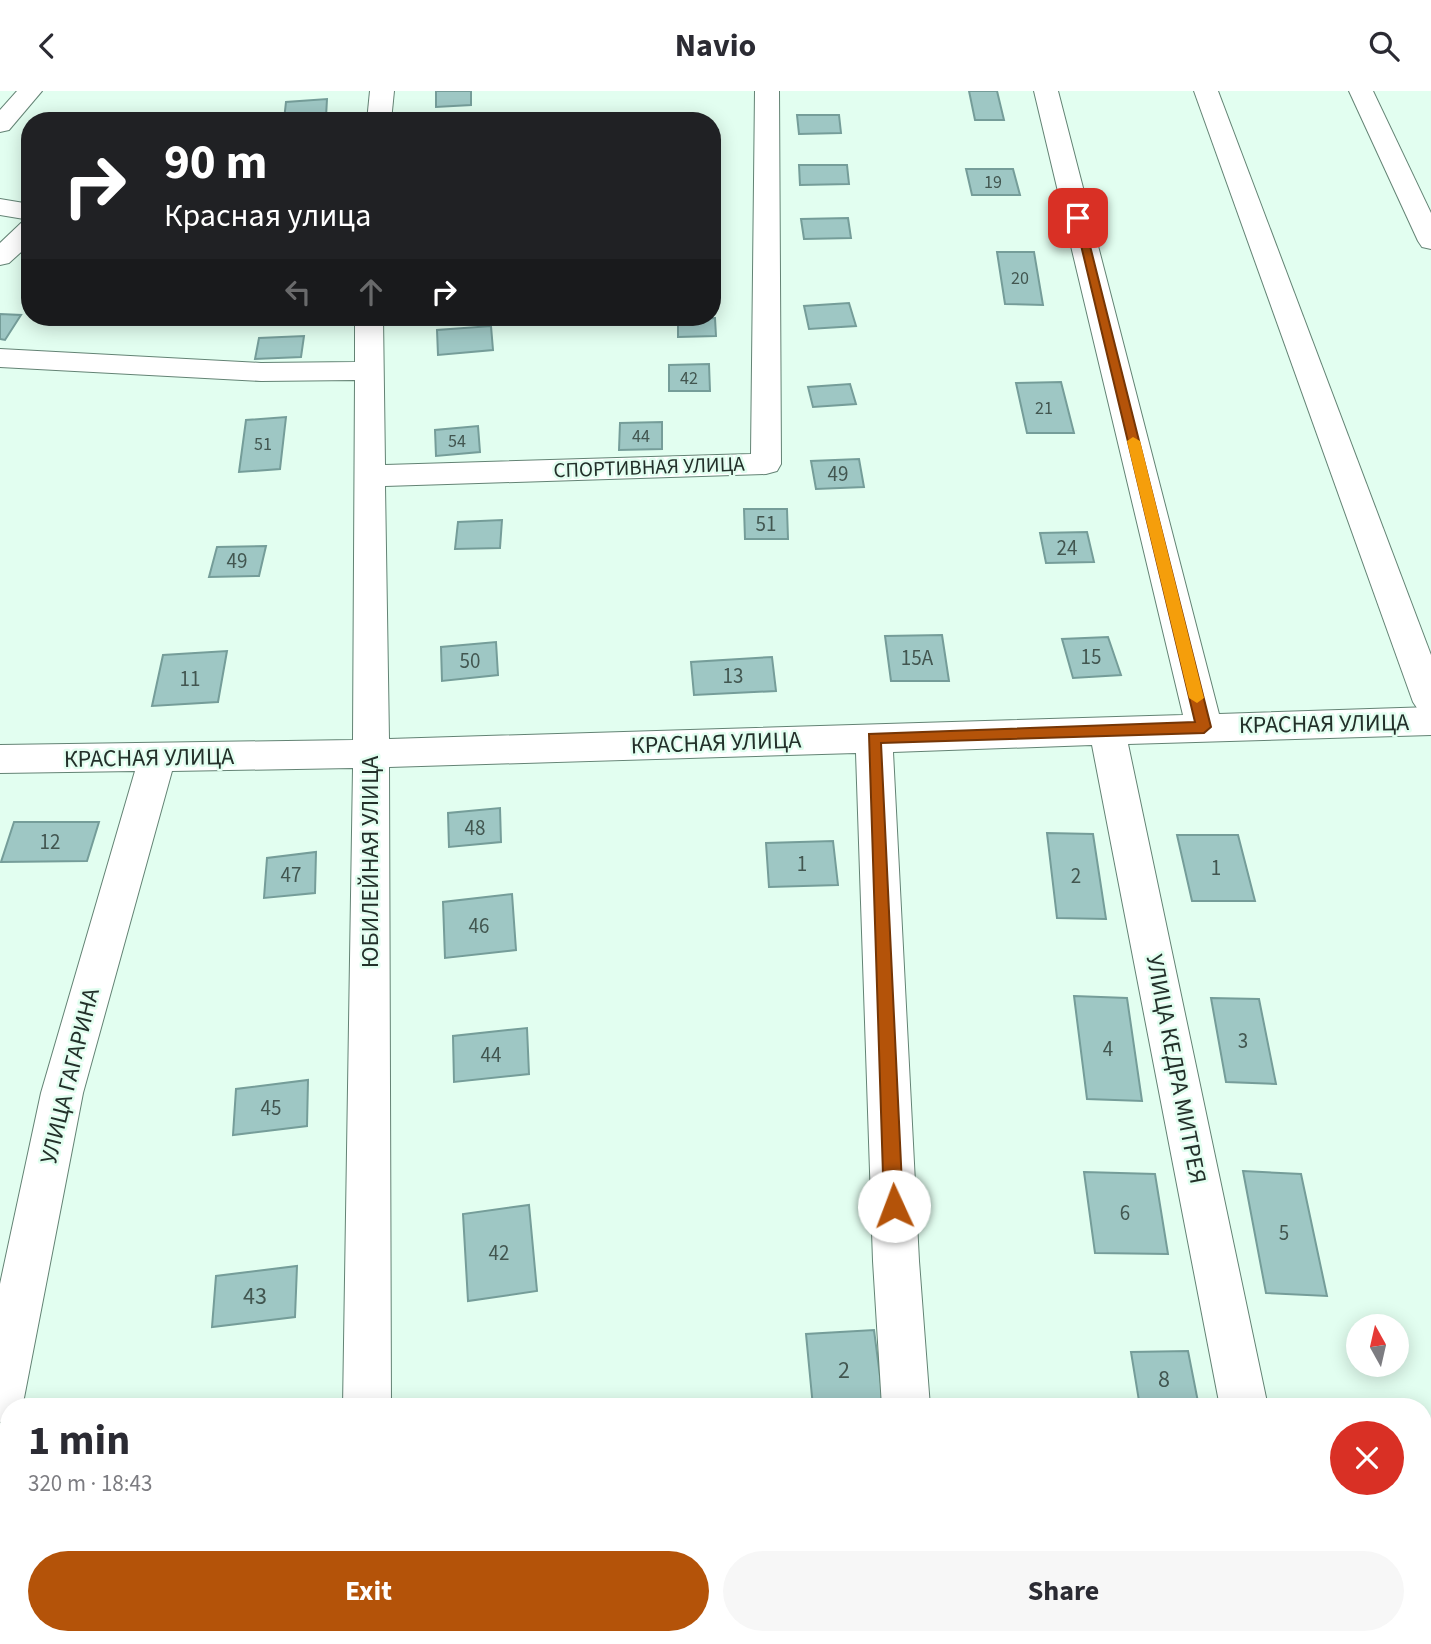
<!DOCTYPE html>
<html lang="en">
<head>
<meta charset="utf-8">
<style>
	body { margin:0; font-family:"Source Sans 3",sans-serif; background:#f7f7f7; color:#2b2b33; height:100vh; display:flex; flex-direction:column; font-size:26px; white-space:nowrap }
	* { box-sizing:border-box; margin:0 }
	p { font-size:23px; color:#7c7c81 }
	.icon { flex:none; width:38px; height:38px; fill:none; stroke:currentColor; stroke-width:2; stroke-linecap:round; stroke-linejoin:round }
	.map { position:relative; flex:1; overflow:hidden }
	.details { position:absolute; left:0px; top:1307px; width:1432px; height:247px; display:flex; flex-direction:column; background:#fff; border-radius:28px 28px 0 0; box-shadow:0 4px 18px #0003 }
	.details>* { flex:none }
	.banner { position:absolute; left:21px; top:21px; width:700px; height:214px; border-radius:28px; box-shadow:0 4px 18px #0003; background:#202124; color:#fff; overflow:hidden }
	.needle { width:46px; rotate:352deg }
	.buttons { position:absolute; left:1346px; top:1223px; display:grid; gap:14px }
	.buttons a { display:grid; place-items:center; width:63px; height:63px; border-radius:50%; background:#fff; box-shadow:0 4px 18px #0003; font-size:35px }
	.pin { position:absolute; display:grid; place-items:center; width:60px; height:60px; color:#fff; margin:-30px; border-radius:14px; box-shadow:0 4px 10px #0006 }
	.me { position:absolute; width:77px; margin:-38px; rotate:358deg; stroke-linejoin:round; filter:drop-shadow(0 0 5px #0008) }
	.turn { display:flex; align-items:center; gap:24px; height:147px; padding:0 28px; font-size:32px }
	.turn .icon { width:91px; height:91px; stroke-width:2.5 }
	.turn b { display:block; font-size:49px; line-height:60px }
	.lanes { display:flex; align-items:center; height:66px; padding:0 28px; background:#0003; justify-content:center; gap:35px; direction:ltr }
	.lanes .off { opacity:.35 }
	.round { display:grid; place-items:center; flex:none; width:74px; height:74px; border-radius:37px; background:#f7f7f7 }
	.head { display:flex; align-items:center; justify-content:space-between; height:119px; padding:0 28px }
	h1 { font-size:42px; font-weight:700; line-height:52px }
	.cta { display:flex; gap:14px; margin-top:auto; padding:14px 28px }
	.cta a { flex:1; height:80px; border-radius:42px; background:#b45309; color:#fff; font-size:28px; font-weight:700; line-height:80px; text-align:center }
	.cta a+a { background:#f7f7f7; color:#2b2b33 }
	header { display:flex; justify-content:space-between; align-items:center; height:91px; padding:0 28px; background:#fff; font-size:32px; font-weight:700 }
	.map>svg:first-child { display:block }
	.building { fill:#9ec7c4; stroke:#759d99; stroke-width:2 }
	.lines { fill:none; stroke-linecap:round; stroke-linejoin:round }
	.minor-casing { stroke:#638374; stroke-width:2 }
	.highway-casing { stroke:#638374; stroke-width:2 }
	.minor { fill:#fff; fill-rule:evenodd }
	.highway { fill:#fff; fill-rule:evenodd }
	.route { fill:#b45309; stroke:#753606; stroke-width:2 }
	.slow { fill:#f59e0b }
	.labels { text-anchor:middle; dominant-baseline:central; stroke-width:5; stroke-linejoin:round; paint-order:stroke }
	.far-number-label { font-size:18px; fill:#425650 }
	.far-street-label { font-size:21px; fill:#23302a; stroke:#e2fef0 }
	.number-label { font-size:21px; fill:#425650 }
	.street-label { font-size:24px; fill:#23302a; stroke:#e2fef0 }
	.near-number-label { font-size:24px; fill:#425650 }
</style>
</head>
<body>
<header><svg class="icon" aria-label="back" viewBox="0 0 24 24"><path d="M15 5l-7 7 7 7"/></svg>Navio<svg class="icon" aria-label="search" viewBox="0 0 24 24"><circle cx="10" cy="10" r="6"/><path d="M15 15l6 6"/></svg></header>
<div class="map">
<svg width="1431" height="1553" viewBox="0 0 1431 1553">
	<rect width="100%" height="100%" fill="#e2fef0"/>
	<g class="building">
		<path d="M 436,0 L 471,0 L 471,14 L 436,16 Z"/>
		<path d="M 969,0 L 997,0 L 1004,29 L 975,29 Z"/>
		<path d="M 327,8 L 326,26 L 284,29 L 286,11 Z"/>
		<path d="M 797,24 L 839,24 L 841,42 L 799,43 Z"/>
		<path d="M 799,74 L 847,74 L 849,93 L 800,94 Z"/>
		<path d="M 966,78 L 1013,78 L 1020,104 L 972,104 Z"/>
		<path d="M 848,127 L 851,147 L 804,148 L 801,128 Z"/>
		<path d="M 997,161 L 1034,161 L 1043,214 L 1005,213 Z"/>
		<path d="M 712,171 L 717,171 L 718,191 L 712,191 Z"/>
		<path d="M 849,212 L 856,235 L 809,238 L 804,215 Z"/>
		<path d="M 0,223 L 21,224 L 5,249 L 0,248 Z"/>
		<path d="M 715,227 L 716,245 L 678,246 L 678,228 Z"/>
		<path d="M 491,235 L 493,259 L 438,264 L 437,239 Z"/>
		<path d="M 304,245 L 301,266 L 255,268 L 259,247 Z"/>
		<path d="M 709,273 L 710,300 L 669,300 L 669,274 Z"/>
		<path d="M 1061,291 L 1074,342 L 1027,342 L 1016,292 Z"/>
		<path d="M 850,293 L 856,313 L 813,316 L 808,296 Z"/>
		<path d="M 286,326 L 280,378 L 239,381 L 246,329 Z"/>
		<path d="M 662,331 L 662,358 L 619,359 L 620,332 Z"/>
		<path d="M 478,335 L 480,361 L 436,365 L 435,339 Z"/>
		<path d="M 859,368 L 864,396 L 816,398 L 811,370 Z"/>
		<path d="M 744,418 L 787,418 L 788,448 L 745,448 Z"/>
		<path d="M 502,429 L 500,457 L 455,458 L 458,431 Z"/>
		<path d="M 1087,441 L 1094,471 L 1046,472 L 1040,442 Z"/>
		<path d="M 266,455 L 259,485 L 209,486 L 217,456 Z"/>
		<path d="M 942,544 L 949,590 L 891,590 L 885,545 Z"/>
		<path d="M 1108,546 L 1121,584 L 1073,587 L 1062,548 Z"/>
		<path d="M 496,551 L 498,584 L 442,590 L 441,556 Z"/>
		<path d="M 227,560 L 218,611 L 152,615 L 163,564 Z"/>
		<path d="M 772,566 L 776,600 L 694,604 L 691,571 Z"/>
		<path d="M 500,717 L 501,751 L 449,756 L 448,722 Z"/>
		<path d="M 14,731 L 99,731 L 87,770 L 1,771 Z"/>
		<path d="M 1047,742 L 1093,743 L 1106,828 L 1057,827 Z"/>
		<path d="M 1177,744 L 1238,744 L 1255,810 L 1192,810 Z"/>
		<path d="M 833,750 L 838,794 L 769,796 L 766,752 Z"/>
		<path d="M 316,761 L 315,802 L 264,807 L 267,767 Z"/>
		<path d="M 512,803 L 516,859 L 445,867 L 443,811 Z"/>
		<path d="M 1074,905 L 1127,907 L 1142,1010 L 1087,1008 Z"/>
		<path d="M 1211,907 L 1259,908 L 1276,993 L 1226,991 Z"/>
		<path d="M 527,937 L 529,983 L 454,991 L 453,945 Z"/>
		<path d="M 308,989 L 307,1035 L 233,1044 L 236,998 Z"/>
		<path d="M 1243,1080 L 1301,1083 L 1327,1205 L 1266,1202 Z"/>
		<path d="M 1084,1081 L 1155,1083 L 1168,1163 L 1095,1162 Z"/>
		<path d="M 529,1114 L 537,1200 L 468,1210 L 463,1123 Z"/>
		<path d="M 297,1175 L 295,1226 L 212,1236 L 216,1185 Z"/>
		<path d="M 874,1239 L 884,1316 L 813,1316 L 806,1243 Z"/>
		<path d="M 1188,1260 L 1199,1316 L 1140,1316 L 1131,1261 Z"/>
		<rect x="474" y="1545" width="93" height="8"/>
		<path d="M 1163,1545 L 1244,1545 L 1246,1553 L 1165,1553 Z"/>
	</g>
	<g class="lines">
		<g class="minor-casing">
			<g id="minor">
				<path d="M 17,0 L 42,0 L 9,39 L 0,41 L 0,19 Z"/>
				<path d="M 370,0 L 394,0 L 391,30 L 367,30 Z"/>
				<path d="M 755,0 L 779,0 L 781,373 L 777,380 L 766,383 L 385,395 L 389,648 L 1183,624 L 1034,0 L 1058,0 L 1219,623 L 1431,616 L 1431,644 L 1128,653 L 1268,1316 L 1220,1316 L 1092,654 L 893,661 L 919,1170 L 930,1316 L 882,1316 L 873,1170 L 856,662 L 389,676 L 391,1316 L 343,1316 L 353,677 L 172,680 L 83,1002 L 24,1307 L 21,1316 L 9,1316 L 9,1328 L 0,1331 L 0,1193 L 41,1002 L 135,680 L 0,682 L 0,654 L 353,649 L 355,289 L 261,290 L 0,276 L 0,258 L 261,272 L 355,271 L 355,226 L 383,226 L 385,374 L 751,363 Z"/>
				<path d="M 1349,0 L 1373,0 L 1431,122 L 1431,158 L 1422,156 L 1418,150 Z"/>
				<path d="M 0,108 L 30,113 L 30,129 L 0,124 Z"/>
				<path d="M 30,130 L 30,153 L 9,172 L 0,174 L 0,152 L 21,132 Z"/>
				<rect x="338" y="1545" width="54" height="8"/>
				<path d="M 914,1545 L 968,1545 L 969,1553 L 915,1553 Z"/>
				<path d="M 1264,1545 L 1318,1545 L 1319,1553 L 1265,1553 Z"/>
			</g>
		</g>
		<g class="highway-casing">
			<path id="highway" d="M 1194,0 L 1218,0 L 1431,564 L 1431,624 L 1419,620 L 1413,611 Z"/>
		</g>
		<use href="#minor" class="minor"/>
		<use href="#highway" class="highway"/>
	</g>
	<path class="route" d="M 1074,125 L 1083,127 L 1211,636 L 1204,642 L 881,652 L 903,1115 L 900,1121 L 894,1124 L 887,1121 L 884,1115 L 869,643 L 1195,631 Z"/>
	<path class="slow" d="M 1133,346 L 1140,350 L 1204,607 L 1197,612 L 1189,607 L 1127,350 Z"/>
	<g class="labels">
		<g class="far-number-label">
			<text x="993" y="91">19</text>
			<text x="1020" y="187">20</text>
			<text x="689" y="287">42</text>
			<text x="1044" y="317">21</text>
			<text x="641" y="345">44</text>
			<text x="457" y="350">54</text>
			<text x="263" y="353">51</text>
		</g>
		<g class="far-street-label">
			<text transform="translate(649 376) rotate(-2)">СПОРТИВНАЯ УЛИЦА</text>
		</g>
		<g class="number-label">
			<text x="838" y="383">49</text>
			<text x="766" y="433">51</text>
			<text x="1067" y="457">24</text>
			<text x="237" y="470">49</text>
			<text x="1091" y="566">15</text>
			<text x="917" y="567">15А</text>
			<text x="470" y="570">50</text>
			<text x="733" y="585">13</text>
			<text x="190" y="588">11</text>
			<text x="475" y="737">48</text>
			<text x="50" y="751">12</text>
			<text x="802" y="773">1</text>
			<text x="1216" y="777">1</text>
			<text x="291" y="784">47</text>
			<text x="1076" y="785">2</text>
			<text x="479" y="835">46</text>
			<text x="1243" y="950">3</text>
			<text x="1108" y="958">4</text>
			<text x="491" y="964">44</text>
			<text x="271" y="1017">45</text>
			<text x="1125" y="1122">6</text>
			<text x="1284" y="1142">5</text>
			<text x="499" y="1162">42</text>
		</g>
		<g class="street-label">
			<text transform="translate(1324 633) rotate(-1)">КРАСНАЯ УЛИЦА</text>
			<text transform="translate(716 652) rotate(-2)">КРАСНАЯ УЛИЦА</text>
			<text transform="translate(149 667) rotate(-1)">КРАСНАЯ УЛИЦА</text>
			<text transform="translate(370 771) rotate(-90)">ЮБИЛЕЙНАЯ УЛИЦА</text>
			<text transform="translate(1176 978) rotate(79)">УЛИЦА КЕДРА МИТРЕЯ</text>
			<text transform="translate(70 985) rotate(-76)">УЛИЦА ГАГАРИНА</text>
		</g>
		<g class="near-number-label">
			<text x="255" y="1205">43</text>
			<text x="844" y="1279">2</text>
			<text x="1164" y="1288">8</text>
		</g>
	</g>
</svg>
<div class="buttons">
<a><svg class="needle" viewBox="-14 -14 28 28"><path d="M0-13l5 13h-10z" fill="#e53935"/><path d="M0 13l5-13h-10z" fill="#7c7c81"/></svg></a>
</div>
<div class="pin" style="left:1078px;top:127px;background:#d93025"><svg class="icon" aria-label="arrive" viewBox="0 0 24 24"><path d="M6 21V4h12l-3 4 3 4H6"/></svg></div>
<svg class="me" style="left:894px;top:1115px" viewBox="-20 -20 40 40"><circle r="19" fill="#fff"/><path d="M0-13L10 11 0 6-10 11z" fill="#b45309"/></svg>
<div class="banner">
<div class="turn"><svg class="icon" aria-label="right" viewBox="0 0 24 24"><path d="M7 20v-9h11M14 6l5 5-5 5"/></svg><div><b>90 m</b>Красная улица</div></div>
<div class="lanes"><svg class="icon off" aria-label="left" viewBox="0 0 24 24"><path d="M17 20v-9H6M10 6l-5 5 5 5"/></svg><svg class="icon off" aria-label="ahead" viewBox="0 0 24 24"><path d="M12 20V5M6 11l6-6 6 6"/></svg><svg class="icon" aria-label="right" viewBox="0 0 24 24"><path d="M7 20v-9h11M14 6l5 5-5 5"/></svg></div>
</div>
<section class="details">
<div class="head"><div><h1>1 min</h1><p>320 m · 18:43</p></div><a class="round" style="background:#d93025;color:#fff"><svg class="icon" aria-label="close" viewBox="0 0 24 24"><path d="M6 6l12 12M18 6L6 18"/></svg></a></div>
<div class="cta"><a>Exit</a><a>Share</a></div>
</section>
</div>
</body>
</html>
